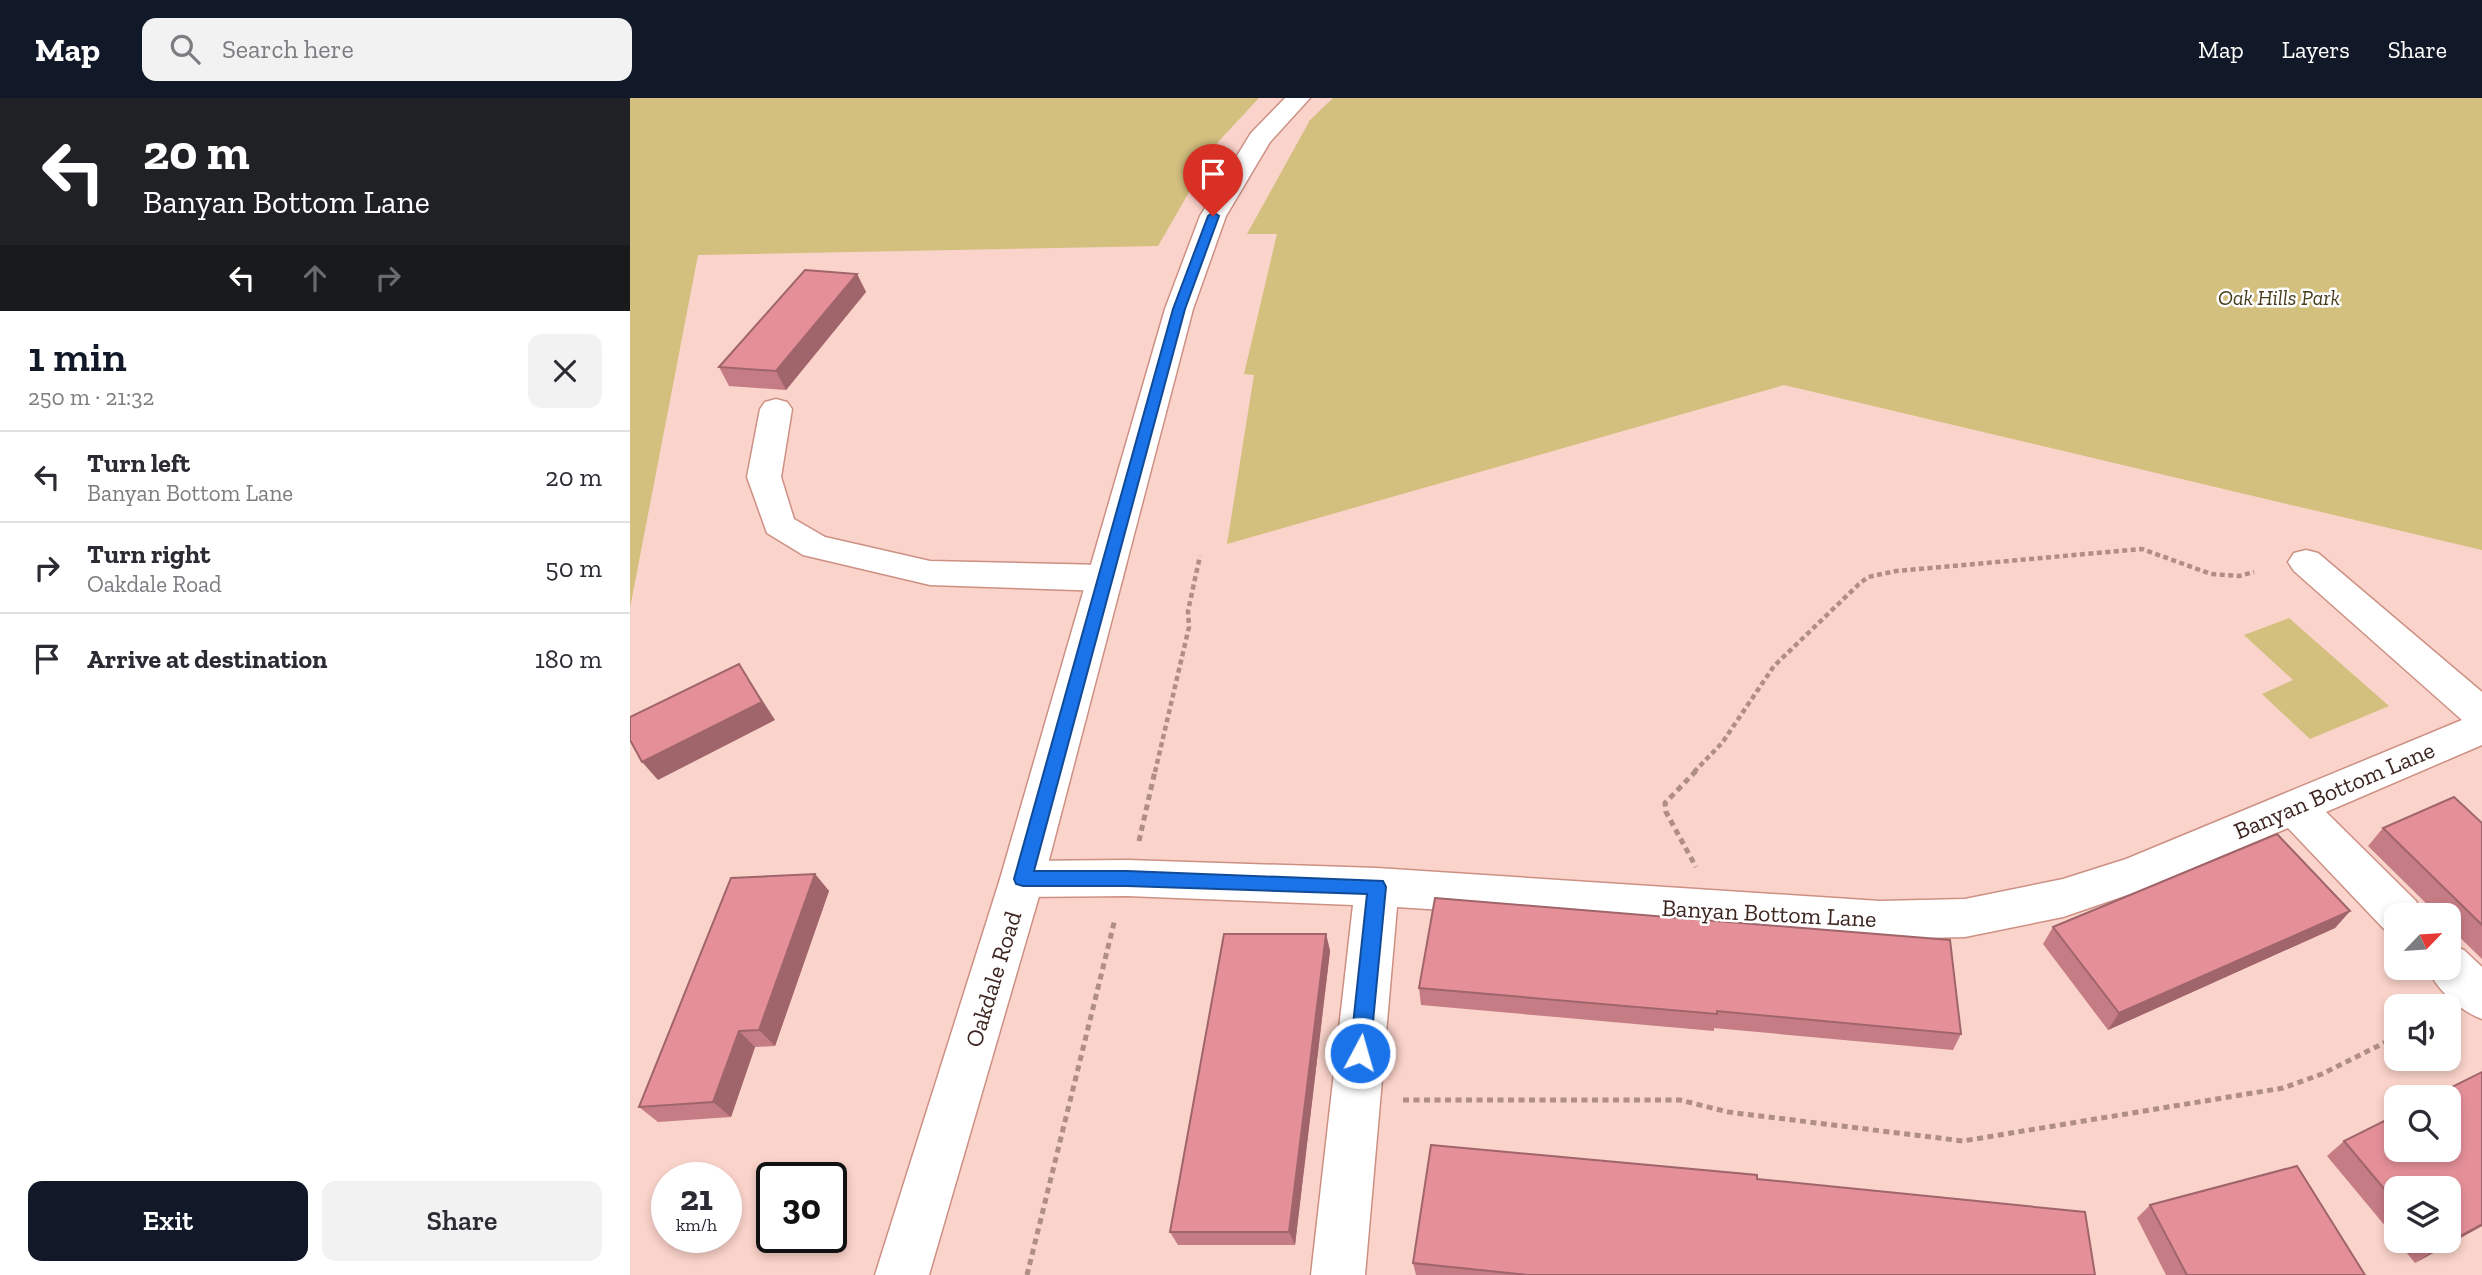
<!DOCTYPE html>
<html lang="en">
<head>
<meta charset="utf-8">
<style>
	body { margin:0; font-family:"Zilla Slab",serif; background:#f2f2f3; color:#2b2b33; height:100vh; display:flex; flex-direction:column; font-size:26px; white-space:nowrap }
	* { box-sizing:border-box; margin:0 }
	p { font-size:23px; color:#7c7c81 }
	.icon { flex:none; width:38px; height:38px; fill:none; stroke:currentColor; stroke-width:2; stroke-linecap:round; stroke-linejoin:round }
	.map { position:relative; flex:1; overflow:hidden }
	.side { display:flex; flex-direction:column; background:#fff; width:630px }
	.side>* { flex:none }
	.banner { background:#202124; color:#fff; overflow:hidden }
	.needle { width:46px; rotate:65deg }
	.controls { position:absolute; left:1754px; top:805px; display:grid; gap:14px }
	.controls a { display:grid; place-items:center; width:77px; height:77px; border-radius:14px; background:#fff; box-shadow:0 4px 10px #0003; font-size:35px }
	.speed { position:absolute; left:21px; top:1064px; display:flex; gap:14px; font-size:35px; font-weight:700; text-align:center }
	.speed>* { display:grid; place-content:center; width:91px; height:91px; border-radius:50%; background:#fff; box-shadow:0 4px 10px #0003; line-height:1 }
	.speed small { font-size:18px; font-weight:400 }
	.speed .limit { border:4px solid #111; border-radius:10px; background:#fff; color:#111 }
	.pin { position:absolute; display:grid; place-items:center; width:60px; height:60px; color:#fff; margin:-72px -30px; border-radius:50% 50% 50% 0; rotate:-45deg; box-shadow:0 0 7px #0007 }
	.pin .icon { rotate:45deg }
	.me { position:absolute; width:77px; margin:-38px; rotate:6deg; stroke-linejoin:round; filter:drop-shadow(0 0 5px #0008) }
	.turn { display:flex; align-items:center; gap:24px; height:147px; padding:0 28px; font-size:32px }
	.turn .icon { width:91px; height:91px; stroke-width:2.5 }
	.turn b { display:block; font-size:49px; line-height:60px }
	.lanes { display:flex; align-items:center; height:66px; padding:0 28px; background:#0003; justify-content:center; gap:35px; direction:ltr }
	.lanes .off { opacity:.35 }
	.round { display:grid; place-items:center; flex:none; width:74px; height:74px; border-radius:14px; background:#f2f2f3 }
	.summary { display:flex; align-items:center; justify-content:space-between; height:119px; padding:0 28px }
	h1 { font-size:42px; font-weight:600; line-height:52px; color:#111827 }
	.action { display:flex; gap:14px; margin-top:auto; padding:14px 28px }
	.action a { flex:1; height:80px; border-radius:14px; background:#111827; color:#fff; font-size:28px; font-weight:600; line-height:80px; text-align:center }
	.action a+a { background:#f2f2f3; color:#2b2b33 }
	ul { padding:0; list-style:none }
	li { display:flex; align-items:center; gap:21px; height:91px; padding:0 28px; border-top:2px solid #e1e1e2 }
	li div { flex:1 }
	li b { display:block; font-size:26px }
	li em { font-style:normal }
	header { display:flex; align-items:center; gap:42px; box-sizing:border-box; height:98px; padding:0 35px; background:#111827; color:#fff }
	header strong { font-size:33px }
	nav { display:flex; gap:38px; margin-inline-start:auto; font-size:24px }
	.search { width:490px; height:63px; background:#f2f2f3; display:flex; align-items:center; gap:18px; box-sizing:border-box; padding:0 24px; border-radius:14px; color:#7c7c81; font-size:26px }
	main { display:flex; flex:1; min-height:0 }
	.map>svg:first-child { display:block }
	.green { fill:#d3bf7e }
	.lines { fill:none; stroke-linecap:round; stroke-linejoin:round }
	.minor-casing { stroke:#cd9083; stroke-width:3 }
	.major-casing { stroke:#cd9083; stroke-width:3 }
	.path-far1 { stroke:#af8e87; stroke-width:4.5; stroke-dasharray:5 3.5; stroke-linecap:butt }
	.path { stroke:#af8e87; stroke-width:5; stroke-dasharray:6 4.5; stroke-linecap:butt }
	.minor { fill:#fff; fill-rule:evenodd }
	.major { fill:#fff; fill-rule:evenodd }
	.wall { fill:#c57c84 }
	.shaded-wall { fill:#a0656b }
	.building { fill:#e59099; stroke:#a0656b; stroke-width:2 }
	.route { fill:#1a73e8; stroke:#114b97; stroke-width:2 }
	.labels { text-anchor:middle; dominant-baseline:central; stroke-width:5; stroke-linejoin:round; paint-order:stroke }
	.far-park-label { font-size:21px; font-style:italic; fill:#483d1b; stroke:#fefefe }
	.street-label { font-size:24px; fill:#3d2520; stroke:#fefefe }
</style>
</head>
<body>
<header>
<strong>Map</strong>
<div class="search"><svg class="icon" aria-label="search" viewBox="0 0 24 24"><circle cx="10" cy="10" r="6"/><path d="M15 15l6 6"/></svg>Search here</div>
<nav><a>Map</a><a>Layers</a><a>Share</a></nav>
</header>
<main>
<section class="side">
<div class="banner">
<div class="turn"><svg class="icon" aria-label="left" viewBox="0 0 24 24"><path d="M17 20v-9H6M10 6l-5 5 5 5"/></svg><div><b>20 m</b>Banyan Bottom Lane</div></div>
<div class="lanes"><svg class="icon" aria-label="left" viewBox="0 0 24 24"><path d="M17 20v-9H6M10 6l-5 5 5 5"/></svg><svg class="icon off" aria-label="ahead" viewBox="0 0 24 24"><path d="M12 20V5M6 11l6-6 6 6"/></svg><svg class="icon off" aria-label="right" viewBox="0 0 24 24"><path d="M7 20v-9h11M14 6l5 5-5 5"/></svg></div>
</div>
<div class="summary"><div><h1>1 min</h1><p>250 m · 21:32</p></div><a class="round"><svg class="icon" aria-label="close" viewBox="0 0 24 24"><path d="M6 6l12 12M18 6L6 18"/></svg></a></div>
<ul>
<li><svg class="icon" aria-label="left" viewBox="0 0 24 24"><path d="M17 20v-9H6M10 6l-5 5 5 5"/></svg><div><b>Turn left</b><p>Banyan Bottom Lane</p></div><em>20 m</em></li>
<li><svg class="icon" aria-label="right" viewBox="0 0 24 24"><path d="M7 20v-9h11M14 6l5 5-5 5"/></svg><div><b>Turn right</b><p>Oakdale Road</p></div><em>50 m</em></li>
<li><svg class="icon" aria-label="arrive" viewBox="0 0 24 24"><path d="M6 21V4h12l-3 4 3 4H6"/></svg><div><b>Arrive at destination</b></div><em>180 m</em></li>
</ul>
<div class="action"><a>Exit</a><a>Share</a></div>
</section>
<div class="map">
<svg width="1852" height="1177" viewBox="0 0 1852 1177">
	<rect width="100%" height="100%" fill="#fad3ca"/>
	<g class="green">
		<path d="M 0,0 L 629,0 L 588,44 L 528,148 L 68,157 L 0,510 Z"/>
		<path d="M 703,0 L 1852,0 L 1852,452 L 1154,287 L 597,446 L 624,277 L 614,276 L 647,136 L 617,136 L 680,22 Z"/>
		<path d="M 1659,520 L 1759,608 L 1680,641 L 1632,596 L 1663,582 L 1614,537 Z"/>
	</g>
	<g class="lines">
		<g class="minor-casing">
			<g id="minor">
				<path d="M 146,301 L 157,304 L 162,311 L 151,379 L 164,421 L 195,439 L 300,463 L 475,467 L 488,471 L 493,480 L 488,489 L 475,493 L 300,487 L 173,457 L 137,435 L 117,379 L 130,311 L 135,304 Z"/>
				<path d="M 1676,452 L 1688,455 L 1852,594 L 1852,647 L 1696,714 L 1786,803 L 1792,817 L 1766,817 L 1766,835 L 1754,831 L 1658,730 L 1506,794 L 1433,819 L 1335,839 L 1250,841 L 767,809 L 735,1177 L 681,1177 L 723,807 L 497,798 L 392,799 L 377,794 L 370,781 L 377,768 L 392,763 L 497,762 L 747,770 L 1250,803 L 1335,801 L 1433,781 L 1496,761 L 1832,622 L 1664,473 L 1658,464 L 1664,455 Z"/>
				<path d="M 1818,846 L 1834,852 L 1852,869 L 1852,921 C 1830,913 1807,892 1797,870 L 1818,870 Z"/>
			</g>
		</g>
		<g class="major-casing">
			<path id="major" d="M 655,0 L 680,0 L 640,44 L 596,118 L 563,211 L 414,781 L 299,1177 L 245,1177 L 370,781 L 535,211 L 570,118 L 621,35 Z"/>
		</g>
		<g class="path-far1">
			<path d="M 525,674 L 559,529 L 558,513 L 570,458"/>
			<path d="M 1064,674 L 1092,645 L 1144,568 L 1229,486 L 1238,479 L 1266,473 L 1512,451 L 1581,476 L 1609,478 L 1624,474"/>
		</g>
		<g class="path">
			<path d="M 1066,673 L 1035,705 L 1036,714 L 1066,769"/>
			<path d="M 509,743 L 525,673"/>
			<path d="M 773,1002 L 1050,1002 L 1098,1014 L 1333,1043 L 1653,990 L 1692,976 L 1766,939"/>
			<path d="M 397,1177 L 485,821"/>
		</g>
		<use href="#minor" class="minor"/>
		<use href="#major" class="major"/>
	</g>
	<g class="wall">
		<path d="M 227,176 L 236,194 L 156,292 L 99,288 L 89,269 Z"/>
		<path d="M 1852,725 L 1852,861 L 1818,828 L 1818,817 L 1808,817 L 1738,748 L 1753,730 Z"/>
		<path d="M 185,776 L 199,793 L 145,948 L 125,949 L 101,1019 L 28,1024 L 9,1009 Z"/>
		<path d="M 805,800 L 1331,936 L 1323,952 L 1084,930 L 1084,933 L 791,907 L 789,890 Z"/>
		<path d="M 1720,813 L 1705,830 L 1478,932 L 1413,846 L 1423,829 Z"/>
		<path d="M 696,836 L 700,853 L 665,1147 L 548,1147 L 540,1134 Z"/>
		<path d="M 1852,974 L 1852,1128 L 1785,1165 L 1767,1143 L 1818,1143 L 1766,1090 L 1766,1141 L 1697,1058 L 1714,1043 Z"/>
		<path d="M 1127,1081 L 1465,1177 L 786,1177 L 783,1165 Z"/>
		<path d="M 1520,1107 L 1735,1177 L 1536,1177 L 1507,1120 Z"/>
	</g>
	<g class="shaded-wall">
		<path d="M 227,176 L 236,194 L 156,292 L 146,273 Z"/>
		<path d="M 109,566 L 145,622 L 28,682 L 12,664 Z"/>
		<path d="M 185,776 L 199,793 L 145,948 L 129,932 Z"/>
		<path d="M 1720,813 L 1705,830 L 1478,932 L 1489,915 Z"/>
		<path d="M 696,836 L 700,853 L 665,1147 L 659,1134 Z"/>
		<path d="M 109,933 L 125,949 L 101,1019 L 83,1004 Z"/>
		<path d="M 1852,1126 L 1852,1128 L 1785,1165 L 1805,1152 Z"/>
	</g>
	<g class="building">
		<path d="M 175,172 L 227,176 L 146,273 L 89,269 Z"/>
		<path d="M 109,566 L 132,604 L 12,664 L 0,642 L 0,619 Z"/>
		<path d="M 1824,699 L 1852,725 L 1852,827 L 1753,730 Z"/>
		<path d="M 1647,736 L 1720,813 L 1489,915 L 1423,829 Z"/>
		<path d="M 185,776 L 129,932 L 109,933 L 83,1004 L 9,1009 L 101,780 Z"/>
		<path d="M 805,800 L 1320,842 L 1331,936 L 1087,913 L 1087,916 L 789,890 Z"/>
		<path d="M 594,836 L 696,836 L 659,1134 L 540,1134 Z"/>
		<path d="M 1852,974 L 1852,1126 L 1805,1152 L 1797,1143 L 1818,1143 L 1818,1090 L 1766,1090 L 1766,1105 L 1714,1043 L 1766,1017 L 1766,1052 L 1818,1052 L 1818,999 L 1802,999 Z"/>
		<path d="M 801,1047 L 1127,1077 L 1127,1081 L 1455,1114 L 1465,1177 L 898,1177 L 783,1165 Z"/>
		<path d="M 1667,1068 L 1735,1177 L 1557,1177 L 1520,1107 Z"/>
	</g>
	<path class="route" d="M 583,114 L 589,118 L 555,211 L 404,773 L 497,773 L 753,783 L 756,789 L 740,955 L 737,962 L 730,964 L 723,962 L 720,955 L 737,796 L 497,788 L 393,788 L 386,786 L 384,781 L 543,211 L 578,118 Z"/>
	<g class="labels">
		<g class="far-park-label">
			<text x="1649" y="199">Oak Hills Park</text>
		</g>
		<g class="street-label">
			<text transform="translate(1704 692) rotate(-23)">Banyan Bottom Lane</text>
			<text transform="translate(1139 815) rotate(3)">Banyan Bottom Lane</text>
			<text transform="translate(363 881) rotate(-73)">Oakdale Road</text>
		</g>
	</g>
</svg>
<div class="controls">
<a><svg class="needle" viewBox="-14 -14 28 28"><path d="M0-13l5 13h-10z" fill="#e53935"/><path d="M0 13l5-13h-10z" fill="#7c7c81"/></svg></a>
<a><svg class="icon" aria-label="sound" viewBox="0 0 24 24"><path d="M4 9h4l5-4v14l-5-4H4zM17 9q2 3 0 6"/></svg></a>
<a><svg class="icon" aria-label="search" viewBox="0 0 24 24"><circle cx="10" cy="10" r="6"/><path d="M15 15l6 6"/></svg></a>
<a><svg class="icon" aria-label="layers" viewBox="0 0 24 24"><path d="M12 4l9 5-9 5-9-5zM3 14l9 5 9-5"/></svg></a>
</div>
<div class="speed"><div>21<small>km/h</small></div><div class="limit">30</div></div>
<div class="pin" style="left:583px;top:118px;background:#d93025"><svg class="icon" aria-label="arrive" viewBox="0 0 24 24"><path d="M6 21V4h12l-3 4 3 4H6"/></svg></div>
<svg class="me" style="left:730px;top:955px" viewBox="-20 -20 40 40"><circle r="17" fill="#1a73e8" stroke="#fff" stroke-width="3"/><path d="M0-11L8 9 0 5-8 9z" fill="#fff"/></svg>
</div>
</main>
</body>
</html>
